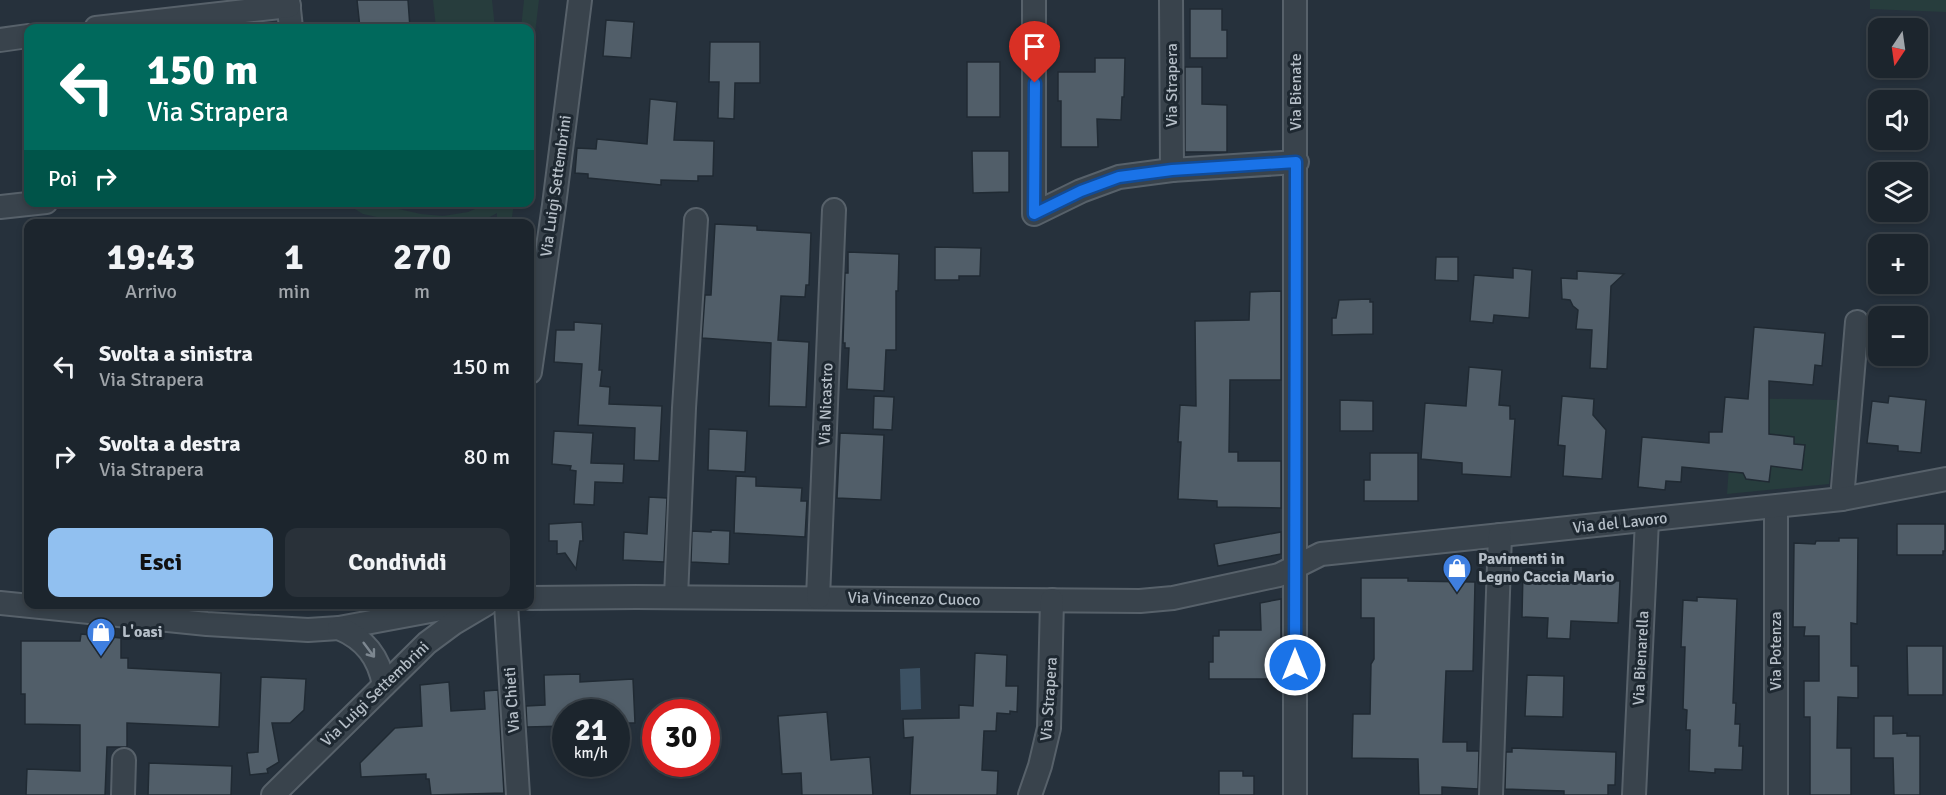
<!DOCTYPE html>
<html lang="it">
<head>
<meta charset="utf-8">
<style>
	body { margin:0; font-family:Signika,sans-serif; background:#293139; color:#f1f3f6; height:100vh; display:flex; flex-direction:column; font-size:22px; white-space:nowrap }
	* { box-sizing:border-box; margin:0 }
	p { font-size:20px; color:#a0a5aa }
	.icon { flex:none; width:33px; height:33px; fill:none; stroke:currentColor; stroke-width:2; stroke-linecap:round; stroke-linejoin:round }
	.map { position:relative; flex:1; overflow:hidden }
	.drawer { position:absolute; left:24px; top:219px; width:510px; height:390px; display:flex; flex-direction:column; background:#1c252d; border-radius:12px; box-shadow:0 3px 9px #0003,0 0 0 2px #3a4249 }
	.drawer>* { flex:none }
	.banner { position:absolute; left:24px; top:24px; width:510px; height:183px; border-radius:12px; box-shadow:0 3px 9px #0003,0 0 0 2px #3a4249; background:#00695c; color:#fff; overflow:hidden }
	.needle { width:39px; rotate:193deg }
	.controls { position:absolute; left:1868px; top:18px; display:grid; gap:12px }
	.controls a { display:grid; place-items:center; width:60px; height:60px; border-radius:12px; background:#1c252d; box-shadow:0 3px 9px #0003,0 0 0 2px #3a4249; font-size:30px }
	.speed { position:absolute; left:552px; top:699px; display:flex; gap:12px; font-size:30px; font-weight:700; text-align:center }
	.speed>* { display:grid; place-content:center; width:78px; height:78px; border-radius:50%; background:#1c252d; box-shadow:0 3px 9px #0003,0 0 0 2px #3a4249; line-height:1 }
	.speed small { font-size:15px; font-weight:400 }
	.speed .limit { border:9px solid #d22; background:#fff; color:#111 }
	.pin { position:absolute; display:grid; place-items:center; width:51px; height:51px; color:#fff; margin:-62px -26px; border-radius:50% 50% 50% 0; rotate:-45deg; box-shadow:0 0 6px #0007 }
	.pin .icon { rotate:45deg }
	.me { position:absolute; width:66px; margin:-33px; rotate:0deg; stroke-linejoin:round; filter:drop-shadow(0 0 4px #0008) }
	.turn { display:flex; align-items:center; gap:21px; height:126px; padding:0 24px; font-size:27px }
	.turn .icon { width:78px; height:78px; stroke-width:2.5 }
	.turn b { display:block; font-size:42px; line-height:51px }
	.then { display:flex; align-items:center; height:57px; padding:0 24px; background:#0003; gap:12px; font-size:22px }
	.eta { display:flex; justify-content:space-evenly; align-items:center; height:102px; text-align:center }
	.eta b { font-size:36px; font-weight:700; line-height:42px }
	.cta { display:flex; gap:12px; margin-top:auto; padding:12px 24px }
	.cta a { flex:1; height:69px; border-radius:12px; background:#91c0f0; color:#111; font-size:24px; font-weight:700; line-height:69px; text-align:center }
	.cta a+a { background:#293139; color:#f1f3f6 }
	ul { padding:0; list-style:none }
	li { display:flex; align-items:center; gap:18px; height:90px; padding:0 24px }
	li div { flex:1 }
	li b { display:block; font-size:22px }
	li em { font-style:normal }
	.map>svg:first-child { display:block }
	.green { fill:#273d3d }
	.water { fill:#3c5163 }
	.building { fill:#515e69; stroke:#202a33; stroke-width:1.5 }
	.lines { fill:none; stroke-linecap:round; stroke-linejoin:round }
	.minor-casing { stroke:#57616a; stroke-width:26 }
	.minor { stroke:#39434c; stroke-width:22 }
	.oneway { stroke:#7d8790 }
	.route-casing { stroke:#114b97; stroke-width:15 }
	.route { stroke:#1a73e8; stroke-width:10 }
	.labels { text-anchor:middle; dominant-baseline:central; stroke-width:6; stroke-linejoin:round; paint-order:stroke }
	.street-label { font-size:16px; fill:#b5bec7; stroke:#1e2831 }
	.poi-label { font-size:16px; font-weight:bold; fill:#b5bec7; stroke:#1e2831; text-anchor:start }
</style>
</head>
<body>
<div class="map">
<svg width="1946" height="795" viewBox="0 0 1946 795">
	<rect width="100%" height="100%" fill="#26313c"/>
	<g class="green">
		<path d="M 433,0 L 492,0 L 495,28 L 436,28 Z"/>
		<path d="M 524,0 L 539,0 L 530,74 L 530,28 L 521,28 Z"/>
		<path d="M 1870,0 L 1946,0 L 1946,12 L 1870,9 Z"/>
		<path d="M 345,203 L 372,203 L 421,214 L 443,216 L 468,212 L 489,203 L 514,203 L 511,224 L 497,223 L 497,213 L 479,223 L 404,223 L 363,214 Z"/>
		<path d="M 1734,398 L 1838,400 L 1829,484 L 1727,494 Z"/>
	</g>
	<path class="water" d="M 920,668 L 921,709 L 901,710 L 900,669 Z"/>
	<g class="building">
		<path d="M 357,0 L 408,0 L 410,28 L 383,28 L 383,26 L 360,28 Z"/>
		<path d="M 1190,9 L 1222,9 L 1222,30 L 1227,30 L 1227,58 L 1190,58 Z"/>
		<path d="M 606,20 L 634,22 L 631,58 L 603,56 Z"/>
		<path d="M 710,42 L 760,42 L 760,83 L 735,83 L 734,119 L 718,118 L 719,82 L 709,82 Z"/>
		<path d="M 1095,58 L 1125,58 L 1124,97 L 1122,97 L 1121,120 L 1097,119 L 1098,147 L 1061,147 L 1061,101 L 1058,101 L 1058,72 L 1095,72 Z"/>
		<rect x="967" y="62" width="33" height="55"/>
		<path d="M 1185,67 L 1202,67 L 1202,104 L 1227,105 L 1227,152 L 1185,152 Z"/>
		<path d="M 650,99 L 677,102 L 674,140 L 714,141 L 713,176 L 698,176 L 698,181 L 661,180 L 661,185 L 588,178 L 588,174 L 575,173 L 577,148 L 596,149 L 597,139 L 647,144 Z"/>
		<path d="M 972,151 L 1009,151 L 1009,192 L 973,193 Z"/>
		<path d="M 715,224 L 757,226 L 757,230 L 811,233 L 809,285 L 806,285 L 805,297 L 781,296 L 778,340 L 809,342 L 806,407 L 769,406 L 771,343 L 702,338 L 705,295 L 711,295 Z"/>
		<path d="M 935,247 L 981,248 L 980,276 L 959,276 L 959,280 L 935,280 Z"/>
		<path d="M 848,252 L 899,254 L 898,291 L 896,291 L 896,350 L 886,350 L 884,391 L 847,389 L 849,348 L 845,348 L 845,343 L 843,343 L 845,273 L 848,273 Z"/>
		<path d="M 1436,257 L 1458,257 L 1458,281 L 1435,280 Z"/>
		<path d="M 1513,268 L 1532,270 L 1529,318 L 1494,315 L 1493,323 L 1470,321 L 1474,275 L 1513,278 Z"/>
		<path d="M 1577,271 L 1624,274 L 1611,286 L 1607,369 L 1590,368 L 1592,330 L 1576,329 L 1578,310 L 1573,306 L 1570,300 L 1562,299 L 1561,278 L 1577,279 Z"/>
		<path d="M 1281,291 L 1281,380 L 1230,380 L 1229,452 L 1238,452 L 1238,461 L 1281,461 L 1281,508 L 1217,507 L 1217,501 L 1178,499 L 1181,442 L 1178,442 L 1180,405 L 1196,406 L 1195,321 L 1249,320 L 1250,292 Z"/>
		<path d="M 1370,299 L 1370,302 L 1373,302 L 1373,334 L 1332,335 L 1332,318 L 1336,318 L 1339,300 Z"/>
		<path d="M 574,322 L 602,324 L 599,370 L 602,370 L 600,386 L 610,387 L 609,404 L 662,406 L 659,461 L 634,460 L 635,428 L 578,425 L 582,364 L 554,362 L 556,330 L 574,330 Z"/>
		<path d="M 1754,327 L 1825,333 L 1822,366 L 1815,365 L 1813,385 L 1769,381 L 1769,434 L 1794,437 L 1794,444 L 1805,445 L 1802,470 L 1771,466 L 1769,482 L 1746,479 L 1743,473 L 1682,467 L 1681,482 L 1666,481 L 1665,490 L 1638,487 L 1642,437 L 1709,443 L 1709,432 L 1722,432 L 1725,397 L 1748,399 Z"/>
		<path d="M 1469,367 L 1502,370 L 1499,405 L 1510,406 L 1510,419 L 1515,419 L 1511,477 L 1462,474 L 1462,463 L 1421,459 L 1425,403 L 1466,406 Z"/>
		<path d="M 874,396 L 894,397 L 892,430 L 873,429 Z"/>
		<path d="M 1562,396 L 1594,399 L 1593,415 L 1606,430 L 1602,479 L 1563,476 L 1565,446 L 1558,445 Z"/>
		<path d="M 1889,396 L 1926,400 L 1921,453 L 1898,451 L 1898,446 L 1867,443 L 1872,401 L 1888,403 Z"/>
		<path d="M 1340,400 L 1373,401 L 1373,431 L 1340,431 Z"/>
		<path d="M 709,429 L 747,431 L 745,472 L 708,470 Z"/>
		<path d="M 554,431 L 593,433 L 591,463 L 624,464 L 623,483 L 595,482 L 594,505 L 574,504 L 576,471 L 570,470 L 571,466 L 552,464 Z"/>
		<path d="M 840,433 L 884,435 L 881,500 L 837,498 Z"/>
		<path d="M 1370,453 L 1418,453 L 1418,501 L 1364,501 L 1364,480 L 1370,480 Z"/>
		<path d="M 736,476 L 756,477 L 756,486 L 802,488 L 801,501 L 807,501 L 805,537 L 734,533 Z"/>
		<path d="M 649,497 L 667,498 L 664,562 L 623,560 L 624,532 L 647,534 Z"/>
		<path d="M 582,522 L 583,541 L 580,541 L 576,569 L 565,553 L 557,554 L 557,541 L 549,541 L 549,524 Z"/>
		<path d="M 1897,524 L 1945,524 L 1945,551 L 1943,551 L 1943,555 L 1897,555 Z"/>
		<path d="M 711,530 L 730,531 L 729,564 L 691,562 L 692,531 L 711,532 Z"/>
		<path d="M 1281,532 L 1281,554 L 1218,566 L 1214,544 Z"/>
		<path d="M 1839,538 L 1858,538 L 1857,624 L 1851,623 L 1851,666 L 1858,666 L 1858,698 L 1838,697 L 1837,748 L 1851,748 L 1851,795 L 1810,795 L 1810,717 L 1804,717 L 1804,681 L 1819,681 L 1819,636 L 1804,636 L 1805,627 L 1793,627 L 1794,543 L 1815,544 L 1816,541 L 1839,541 Z"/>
		<path d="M 1523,570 L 1563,572 L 1563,579 L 1620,581 L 1618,623 L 1571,621 L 1570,639 L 1547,638 L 1548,618 L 1522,617 Z"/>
		<path d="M 1361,578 L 1408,578 L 1408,581 L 1475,582 L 1473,671 L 1446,671 L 1443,742 L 1467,742 L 1467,751 L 1479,751 L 1478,789 L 1442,787 L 1442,795 L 1419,795 L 1418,759 L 1352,758 L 1353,714 L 1370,714 L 1371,664 L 1374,659 L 1374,618 L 1361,618 Z"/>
		<path d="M 1697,597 L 1737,599 L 1733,703 L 1736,703 L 1735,724 L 1740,724 L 1739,746 L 1743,746 L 1742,770 L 1715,769 L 1715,773 L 1689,771 L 1690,730 L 1686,730 L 1687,710 L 1683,709 L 1685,647 L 1681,647 L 1683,600 L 1697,601 Z"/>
		<path d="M 1281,599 L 1281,679 L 1209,679 L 1209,662 L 1213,662 L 1213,636 L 1219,636 L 1219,630 L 1261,630 L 1260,603 Z"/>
		<path d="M 81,634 L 121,638 L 121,658 L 128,658 L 128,668 L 221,673 L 219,727 L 127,723 L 127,747 L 107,747 L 105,795 L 26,795 L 27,769 L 80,771 L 80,725 L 25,724 L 25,694 L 21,694 L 21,641 L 80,641 Z"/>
		<path d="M 1907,646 L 1943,646 L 1943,695 L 1908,695 Z"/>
		<path d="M 975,653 L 1007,655 L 1006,686 L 1018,686 L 1017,712 L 1010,711 L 1010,714 L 997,713 L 996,731 L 984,731 L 982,770 L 998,771 L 997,795 L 910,795 L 913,737 L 904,738 L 903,719 L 959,718 L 959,705 L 973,706 Z"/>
		<path d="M 580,674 L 580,682 L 633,679 L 635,723 L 616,723 L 616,712 L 566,712 L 566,726 L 527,727 L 526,706 L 545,705 L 544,675 Z"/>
		<path d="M 1527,675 L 1564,676 L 1563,717 L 1525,716 Z"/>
		<path d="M 261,677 L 306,679 L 304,710 L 290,723 L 272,723 L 279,762 L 267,769 L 268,773 L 250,775 L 247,753 L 258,752 Z"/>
		<path d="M 449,682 L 451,711 L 485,709 L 484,691 L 498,690 L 504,793 L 431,795 L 429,779 L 426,779 L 426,774 L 361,777 L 360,763 L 395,728 L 422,726 L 420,685 Z"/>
		<path d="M 827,712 L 831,760 L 870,757 L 873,795 L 802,795 L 801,773 L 782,774 L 778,716 Z"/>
		<path d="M 1874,716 L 1893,716 L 1893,734 L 1907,733 L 1907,736 L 1920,736 L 1920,795 L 1894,795 L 1893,758 L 1874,758 Z"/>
		<path d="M 1512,748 L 1616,752 L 1615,785 L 1608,785 L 1608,795 L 1564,795 L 1564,791 L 1505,789 L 1506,752 L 1512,752 Z"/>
		<path d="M 149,763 L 232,766 L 231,795 L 148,795 Z"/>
		<path d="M 1219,771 L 1243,771 L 1243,776 L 1254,776 L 1254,795 L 1219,795 Z"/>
	</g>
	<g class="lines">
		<g class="minor-casing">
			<g id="minor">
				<path d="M 288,0 L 291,28"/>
				<path d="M 1034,0 L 1034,214 L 1081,191 L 1119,177 L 1172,170 L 1297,162"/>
				<path d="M 1171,0 L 1172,170"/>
				<path d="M 96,28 L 289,6"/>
				<path d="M 0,40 L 28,36"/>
				<path d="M 0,207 L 46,202"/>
				<path d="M 530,372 L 554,205 L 580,0"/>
				<path d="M 1842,499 L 1857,322"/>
				<path d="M 1776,507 L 1776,795"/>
				<path d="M 676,597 L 684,408 L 696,220"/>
				<path d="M 530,598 L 636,597 L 1140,601 L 1173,598 L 1279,575 L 1321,554 L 1842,499 L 1946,479"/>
				<path d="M 818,598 L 834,210"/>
				<path d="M 0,603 L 207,624 L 308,630 L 339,628 L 468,604"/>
				<path d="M 506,604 L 518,795"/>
				<path d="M 339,628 C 365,639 379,657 384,685"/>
				<path d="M 123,795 L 124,760"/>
				<path d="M 273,795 L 427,643 L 454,623 L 486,604"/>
				<path d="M 1030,795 L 1040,766 L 1049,728 L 1052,600"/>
				<path d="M 1295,795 L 1295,0"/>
				<path d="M 1491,795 L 1500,535"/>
				<path d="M 1634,795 L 1647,520"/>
			</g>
		</g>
		<use href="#minor" class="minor"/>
	</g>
	<defs><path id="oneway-shaft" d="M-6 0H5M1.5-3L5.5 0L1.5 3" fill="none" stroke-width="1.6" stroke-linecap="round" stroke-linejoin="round" transform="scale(1.5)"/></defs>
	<use class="oneway" href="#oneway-shaft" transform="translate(369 650) rotate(53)"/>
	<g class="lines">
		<g class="route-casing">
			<path id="route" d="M 1035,83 L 1034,214 L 1081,191 L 1119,177 L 1172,170 L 1296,162 L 1295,665"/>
		</g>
		<use href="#route" class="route"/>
	</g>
	<defs>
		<g id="shop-pin" transform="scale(1.5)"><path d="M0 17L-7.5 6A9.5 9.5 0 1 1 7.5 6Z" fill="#3f7fe0" stroke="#1e2831"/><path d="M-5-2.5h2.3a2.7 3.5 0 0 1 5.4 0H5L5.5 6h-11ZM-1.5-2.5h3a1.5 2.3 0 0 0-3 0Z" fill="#fff"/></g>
	</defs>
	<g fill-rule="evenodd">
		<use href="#shop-pin" x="1457" y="568"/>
		<use href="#shop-pin" x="101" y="632"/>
	</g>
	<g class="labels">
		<g class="street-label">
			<text transform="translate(1172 85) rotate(-90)">Via Strapera</text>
			<text transform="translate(1296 92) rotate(-90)">Via Bienate</text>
			<text transform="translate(556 186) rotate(-82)">Via Luigi Settembrini</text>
			<text transform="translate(826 404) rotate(-88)">Via Nicastro</text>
			<text transform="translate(1620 523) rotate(-6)">Via del Lavoro</text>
			<text transform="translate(914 599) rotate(1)">Via Vincenzo Cuoco</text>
			<text transform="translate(1776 651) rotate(-90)">Via Potenza</text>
			<text transform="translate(1641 658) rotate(-87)">Via Bienarella</text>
			<text transform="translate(375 694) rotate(-44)">Via Luigi Settembrini</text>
			<text transform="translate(1049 699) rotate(-86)">Via Strapera</text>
			<text transform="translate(512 700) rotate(-94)">Via Chieti</text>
		</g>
		<g class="poi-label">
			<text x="1478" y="559">Pavimenti in<tspan x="1478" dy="18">Legno Caccia Mario</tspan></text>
			<text x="122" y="632">L'oasi</text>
		</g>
	</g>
</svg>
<div class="controls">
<a><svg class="needle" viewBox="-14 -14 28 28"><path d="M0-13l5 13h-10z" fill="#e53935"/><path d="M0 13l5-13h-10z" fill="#a0a5aa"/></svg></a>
<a><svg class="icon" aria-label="sound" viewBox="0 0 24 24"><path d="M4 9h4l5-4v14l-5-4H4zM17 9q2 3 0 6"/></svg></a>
<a><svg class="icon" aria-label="layers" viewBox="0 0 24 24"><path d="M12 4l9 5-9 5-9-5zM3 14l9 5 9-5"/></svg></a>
<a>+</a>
<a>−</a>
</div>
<div class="speed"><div>21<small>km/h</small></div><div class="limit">30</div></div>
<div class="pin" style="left:1035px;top:83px;background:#d93025"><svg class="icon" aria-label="arrive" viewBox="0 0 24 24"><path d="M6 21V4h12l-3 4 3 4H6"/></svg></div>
<svg class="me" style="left:1295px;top:665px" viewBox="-20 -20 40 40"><circle r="17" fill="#1a73e8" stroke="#fff" stroke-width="3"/><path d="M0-11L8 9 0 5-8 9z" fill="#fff"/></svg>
<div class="banner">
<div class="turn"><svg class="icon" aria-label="left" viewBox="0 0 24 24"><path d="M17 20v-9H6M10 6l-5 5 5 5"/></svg><div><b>150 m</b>Via Strapera</div></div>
<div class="then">Poi<svg class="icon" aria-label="right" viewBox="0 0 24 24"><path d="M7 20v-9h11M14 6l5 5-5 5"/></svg></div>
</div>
<section class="drawer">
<div class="eta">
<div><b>19:43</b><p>Arrivo</p></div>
<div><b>1</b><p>min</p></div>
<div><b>270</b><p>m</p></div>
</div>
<ul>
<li><svg class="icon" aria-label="left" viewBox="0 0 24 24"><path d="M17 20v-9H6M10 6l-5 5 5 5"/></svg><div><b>Svolta a sinistra</b><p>Via Strapera</p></div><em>150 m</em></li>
<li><svg class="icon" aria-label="right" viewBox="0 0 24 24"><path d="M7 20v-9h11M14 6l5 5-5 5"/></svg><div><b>Svolta a destra</b><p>Via Strapera</p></div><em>80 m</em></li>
</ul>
<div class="cta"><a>Esci</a><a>Condividi</a></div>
</section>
</div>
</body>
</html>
